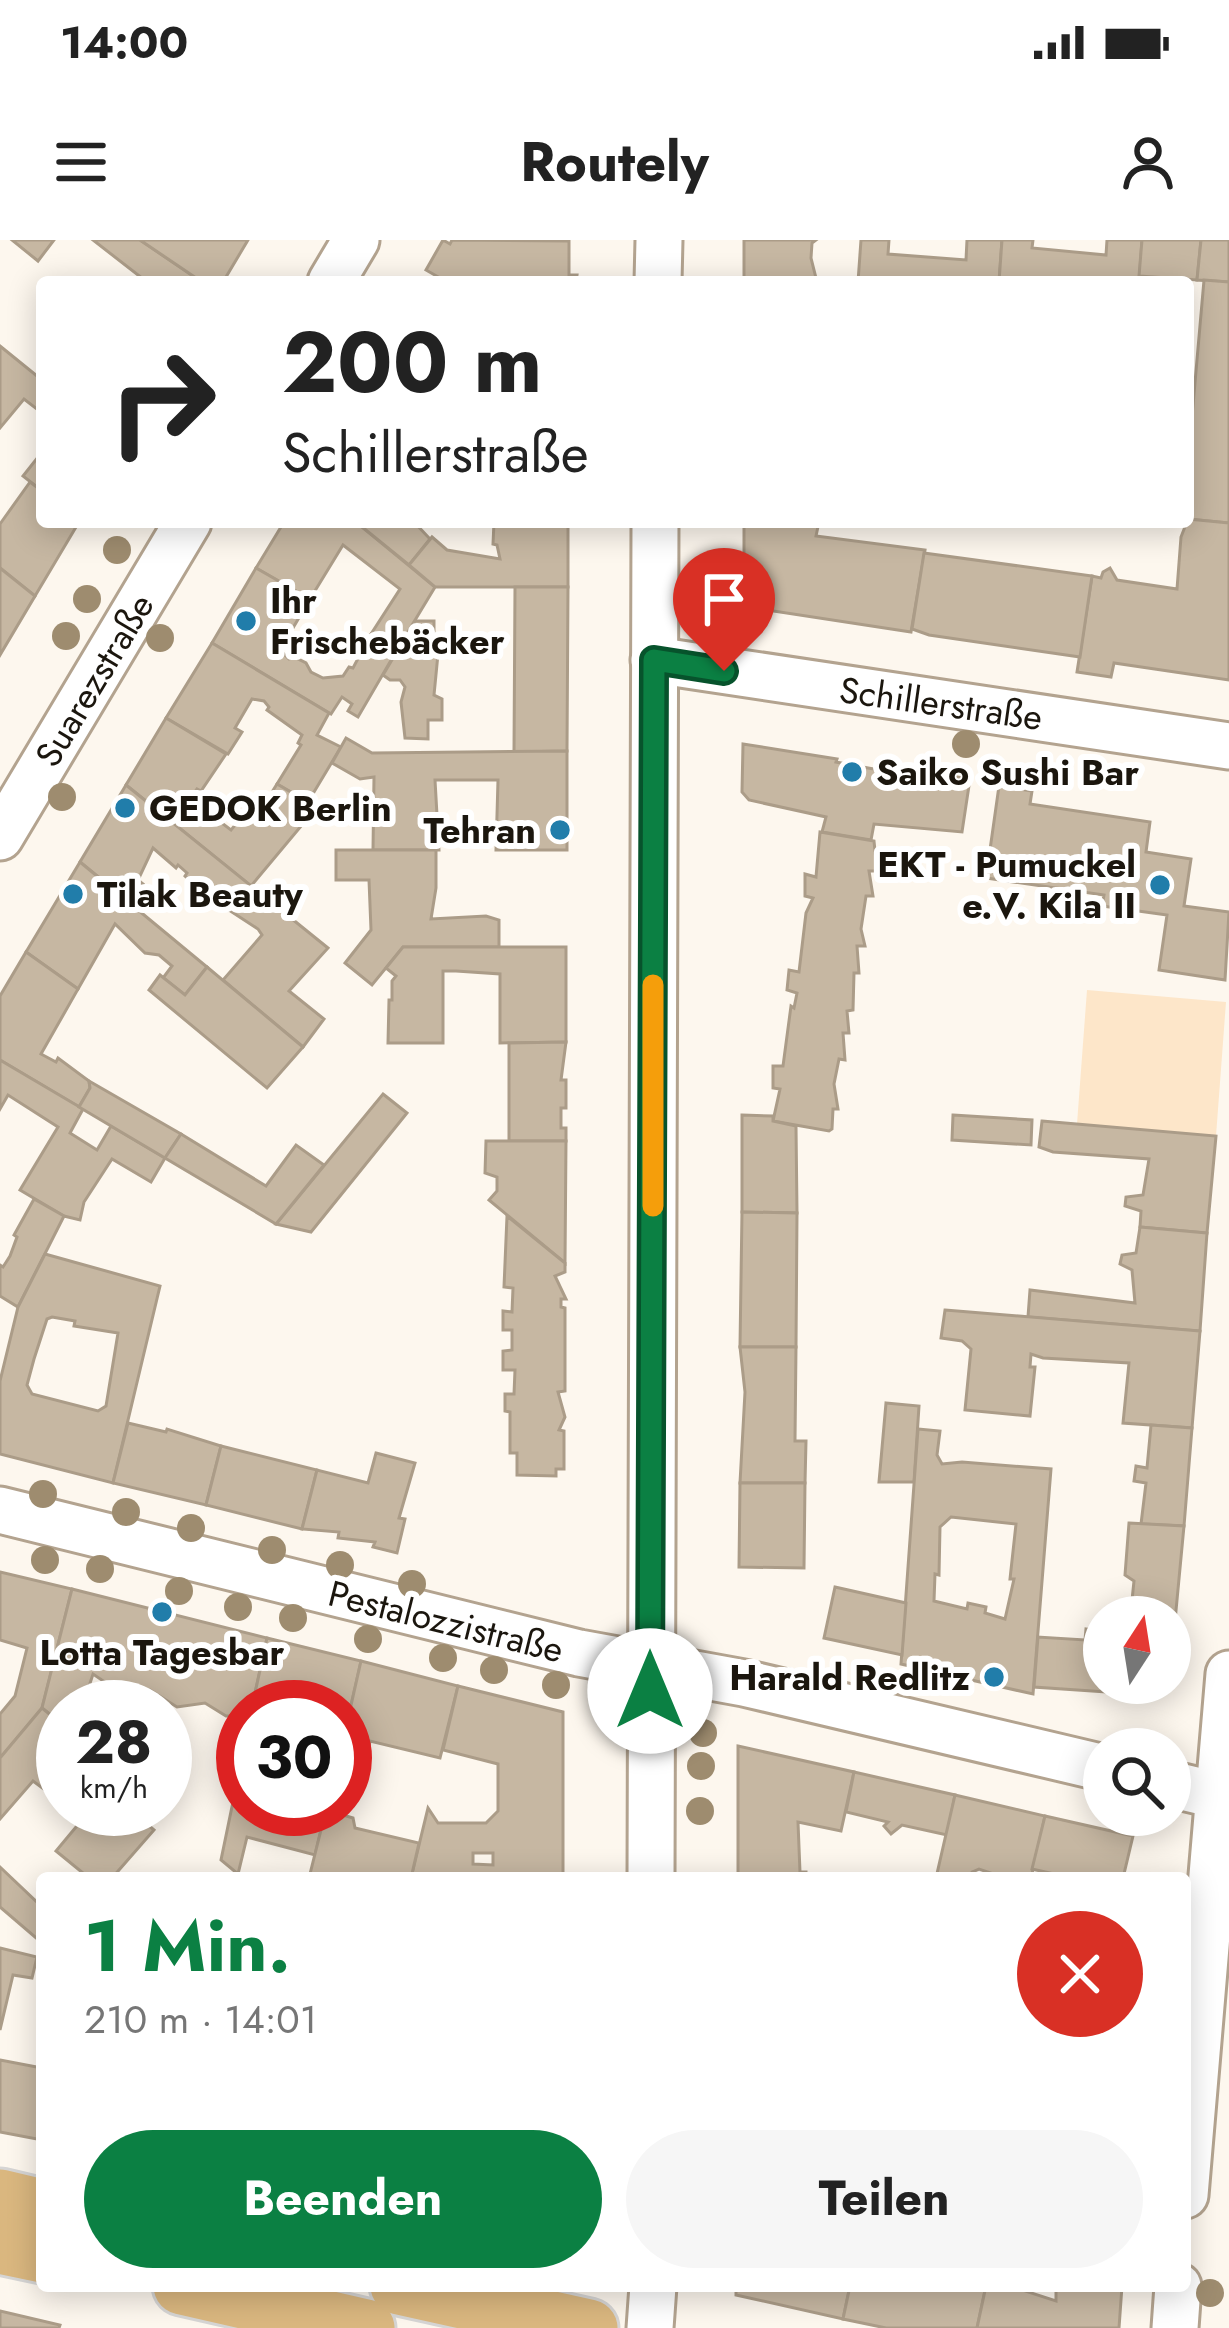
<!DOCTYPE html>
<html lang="de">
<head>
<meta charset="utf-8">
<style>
	body { margin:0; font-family:Jost,sans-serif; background:#f6f6f6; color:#222; height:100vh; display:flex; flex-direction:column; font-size:45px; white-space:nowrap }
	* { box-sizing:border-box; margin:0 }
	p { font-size:39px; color:#767676 }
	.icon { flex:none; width:66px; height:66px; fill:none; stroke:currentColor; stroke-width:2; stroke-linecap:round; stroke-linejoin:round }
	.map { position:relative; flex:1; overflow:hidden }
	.drawer { position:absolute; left:36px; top:1632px; width:1155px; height:420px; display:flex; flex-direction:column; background:#fff; border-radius:12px; box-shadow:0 6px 30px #0003 }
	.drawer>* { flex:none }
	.banner { position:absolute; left:36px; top:36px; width:1158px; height:252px; border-radius:12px; box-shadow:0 6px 30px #0003; background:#fff; color:#222; overflow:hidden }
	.needle { width:78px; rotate:12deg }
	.tools { position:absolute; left:1083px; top:1356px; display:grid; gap:24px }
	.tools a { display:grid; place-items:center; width:108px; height:108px; border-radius:50%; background:#fff; box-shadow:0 6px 30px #0003; font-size:60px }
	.speed { position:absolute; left:36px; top:1440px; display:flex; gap:24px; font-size:60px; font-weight:700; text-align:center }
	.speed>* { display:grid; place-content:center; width:156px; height:156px; border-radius:50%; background:#fff; box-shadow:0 6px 30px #0003; line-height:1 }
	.speed small { font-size:30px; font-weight:400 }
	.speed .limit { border:18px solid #d22; background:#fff; color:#111 }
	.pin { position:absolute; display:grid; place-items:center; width:102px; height:102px; color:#fff; margin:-123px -51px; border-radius:50% 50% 50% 0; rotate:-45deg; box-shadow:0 0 12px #0007 }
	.pin .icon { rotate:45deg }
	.me { position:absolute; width:132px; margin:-66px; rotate:0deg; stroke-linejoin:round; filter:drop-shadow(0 0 9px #0008) }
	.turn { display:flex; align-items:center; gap:42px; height:252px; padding:0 48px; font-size:54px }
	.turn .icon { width:156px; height:156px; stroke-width:2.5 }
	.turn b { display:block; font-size:84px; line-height:102px }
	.round { display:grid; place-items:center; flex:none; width:126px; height:126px; border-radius:63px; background:#f6f6f6 }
	.head { display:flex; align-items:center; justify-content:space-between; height:204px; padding:0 48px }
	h1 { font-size:72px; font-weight:700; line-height:90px; color:#0b8043 }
	.button { display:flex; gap:24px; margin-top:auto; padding:24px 48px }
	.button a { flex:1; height:138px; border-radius:72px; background:#0b8043; color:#fff; font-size:48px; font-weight:700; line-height:138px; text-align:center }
	.button a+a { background:#f6f6f6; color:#222 }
	.status { display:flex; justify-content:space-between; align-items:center; height:84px; padding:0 60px; background:#fff; direction:ltr }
	.status svg { height:33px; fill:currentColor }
	header { display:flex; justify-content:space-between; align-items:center; height:156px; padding:0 48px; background:#fff; font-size:54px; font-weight:700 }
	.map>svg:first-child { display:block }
	.green { fill:#fde6c9 }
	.building { fill:#c6b7a2; stroke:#ab9c88; stroke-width:3; fill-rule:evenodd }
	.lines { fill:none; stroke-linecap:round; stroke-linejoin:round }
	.minor-casing { stroke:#b3a38f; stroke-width:51 }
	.major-casing { stroke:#d6d5d4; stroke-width:63 }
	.minor { stroke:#fff; stroke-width:45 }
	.major { stroke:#dab77f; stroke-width:57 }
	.tree { fill:#9e8c6f }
	.route-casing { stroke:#07532c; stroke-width:30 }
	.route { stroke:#0b8043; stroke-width:21 }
	.slow { stroke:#f59e0b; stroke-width:21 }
	.poi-dot { fill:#217daa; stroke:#fff; stroke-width:4.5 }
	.labels { text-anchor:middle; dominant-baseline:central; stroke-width:12; stroke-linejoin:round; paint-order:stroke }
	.poi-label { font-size:36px; font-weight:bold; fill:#1b160e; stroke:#fff; text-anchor:start }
	.street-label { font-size:36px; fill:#1b160e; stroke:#fff }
</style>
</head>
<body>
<div class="status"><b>14:00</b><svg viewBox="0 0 49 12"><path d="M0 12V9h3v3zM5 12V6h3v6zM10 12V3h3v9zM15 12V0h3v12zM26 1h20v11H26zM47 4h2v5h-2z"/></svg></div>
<header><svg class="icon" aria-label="menu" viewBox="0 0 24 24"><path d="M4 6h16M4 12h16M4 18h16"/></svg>Routely<svg class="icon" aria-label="person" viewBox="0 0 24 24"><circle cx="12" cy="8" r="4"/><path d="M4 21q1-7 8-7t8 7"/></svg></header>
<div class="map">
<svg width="1229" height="2088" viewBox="0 0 1229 2088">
	<rect width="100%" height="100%" fill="#fdf7ee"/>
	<path class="green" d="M 1087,750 L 1226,762 L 1216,896 L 1077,884 Z"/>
	<g class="building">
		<path d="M 12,0 L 54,0 L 38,21 Z"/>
		<path d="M 93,0 L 140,0 L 202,42 L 147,42 Z"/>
		<path d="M 140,0 L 248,0 L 223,42 L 202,42 Z"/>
		<path d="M 443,0 L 450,4 L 452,0 L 569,1 L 569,35 L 577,35 L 576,42 L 447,42 L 426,30 Z"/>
		<path d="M 744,0 L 816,0 L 812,3 L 811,18 L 817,42 L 744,42 Z"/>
		<path d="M 889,0 L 888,14 L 966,20 L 967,0 L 1002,0 L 999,42 L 858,42 L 861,0 Z"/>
		<path d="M 1002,0 L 1033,0 L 1032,8 L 1106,15 L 1107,0 L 1142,0 L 1139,42 L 999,42 Z"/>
		<path d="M 1142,0 L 1201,0 L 1197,40 L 1139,36 Z"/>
		<path d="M 1201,0 L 1229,0 L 1229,42 L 1197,40 Z"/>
		<path d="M 1204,40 L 1229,42 L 1229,283 L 1188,279 L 1188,222 Z"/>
		<path d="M 0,106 L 42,140 L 42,173 L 24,159 L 0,188 Z"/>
		<path d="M 42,212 L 42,251 L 23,236 Z"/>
		<path d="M 30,242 L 42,251 L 42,282 L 79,282 L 35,356 L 0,328 L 0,284 Z"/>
		<path d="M 1188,279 L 1229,283 L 1229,440 L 1114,423 L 1111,437 L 1077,432 L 1092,336 L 1101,338 L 1103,332 L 1110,328 L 1117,340 L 1177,349 L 1181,297 Z"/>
		<path d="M 284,282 L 356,282 L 435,347 L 397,410 L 371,394 L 400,349 L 343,305 L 310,359 L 256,328 Z"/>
		<path d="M 356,282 L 414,282 L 430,299 L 409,325 Z"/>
		<path d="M 494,282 L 568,282 L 568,347 L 435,347 L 409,325 L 432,297 L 447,310 L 500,319 L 497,305 L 493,304 Z"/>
		<path d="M 737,282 L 819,282 L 816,296 L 925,310 L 911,392 L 754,368 L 745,353 L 748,346 L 744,341 L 744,284 Z"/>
		<path d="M 924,313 L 1092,336 L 1080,417 L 929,395 L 912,389 Z"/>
		<path d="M 0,328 L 35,356 L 0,415 Z"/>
		<path d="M 256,328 L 310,359 L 280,410 L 289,419 L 294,417 L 306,423 L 311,432 L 323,438 L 343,436 L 349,427 L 353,428 L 371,394 L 397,410 L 358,477 L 348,471 L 352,464 L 342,457 L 331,474 L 212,403 Z"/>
		<path d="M 515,347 L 568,347 L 567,511 L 514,512 Z"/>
		<path d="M 415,381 L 434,381 L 434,414 L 438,414 L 434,455 L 442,459 L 442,480 L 428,480 L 428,499 L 405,498 L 401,462 L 405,447 L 400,440 L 390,440 L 383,435 Z"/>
		<path d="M 212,403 L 329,473 L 317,495 L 341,507 L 308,562 L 277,544 L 301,505 L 298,503 L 302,495 L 267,470 L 269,467 L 264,461 L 252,459 L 235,488 L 242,492 L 228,514 L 166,478 Z"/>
		<path d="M 166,478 L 226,514 L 201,551 L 197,549 L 190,559 L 231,590 L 252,565 L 257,568 L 267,560 L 277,544 L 308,562 L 297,581 L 302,585 L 251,646 L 126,545 Z"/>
		<path d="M 346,498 L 372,513 L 567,511 L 567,610 L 496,610 L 498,540 L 435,540 L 439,610 L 373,610 L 374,537 L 360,539 L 332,523 Z"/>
		<path d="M 743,504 L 837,519 L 836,522 L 879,530 L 880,525 L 970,539 L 962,592 L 874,584 L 871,600 L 822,592 L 826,577 L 749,560 L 742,552 Z"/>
		<path d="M 126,545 L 328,708 L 289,751 L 324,779 L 303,807 L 223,740 L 262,695 L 258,689 L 203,653 L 185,636 L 187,633 L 178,625 L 176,628 L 153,608 L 138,640 L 143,644 L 129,662 L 80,622 Z"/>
		<path d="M 999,546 L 1032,551 L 1030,564 L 1150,582 L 1146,612 L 1191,619 L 1184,666 L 1229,672 L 1225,740 L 1159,730 L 1167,675 L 1102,666 L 1104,655 L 986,638 Z"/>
		<path d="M 820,592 L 874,601 L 877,631 L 869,631 L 873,656 L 866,656 L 861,689 L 865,706 L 857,706 L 859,733 L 854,733 L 853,770 L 847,771 L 849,793 L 843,793 L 845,820 L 839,819 L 834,844 L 838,869 L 833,869 L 832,889 L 829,891 L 773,881 L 780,849 L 773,848 L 773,826 L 783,826 L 791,766 L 794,768 L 797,753 L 787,750 L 789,730 L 799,732 L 806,673 L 813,658 L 805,656 L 805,634 L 816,637 Z"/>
		<path d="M 336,610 L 436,610 L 436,648 L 431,679 L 486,676 L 499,680 L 499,707 L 403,707 L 372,745 L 345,723 L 371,690 L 369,640 L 336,640 Z"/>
		<path d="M 80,622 L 207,727 L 185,755 L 163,738 L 172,726 L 159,715 L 145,713 L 115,684 L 78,749 L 26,712 Z"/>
		<path d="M 403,707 L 566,707 L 566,802 L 500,803 L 500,734 L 456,731 L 443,731 L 443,803 L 388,803 L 389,760 L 392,760 L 392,741 L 396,736 L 386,728 Z"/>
		<path d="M 26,712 L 78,749 L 41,814 L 56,822 L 58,818 L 89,841 L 90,848 L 79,867 L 0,820 L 0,756 Z"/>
		<path d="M 207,727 L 303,807 L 267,848 L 149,750 L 160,735 L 185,755 Z"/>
		<path d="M 566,802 L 561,840 L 566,840 L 566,868 L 561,868 L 561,888 L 566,888 L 566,901 L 509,901 L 509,803 Z"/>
		<path d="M 0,820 L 83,869 L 70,893 L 97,910 L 111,886 L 165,918 L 151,942 L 112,919 L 84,962 L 80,980 L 64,976 L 20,950 L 58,887 L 8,855 L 0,869 Z"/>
		<path d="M 89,841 L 181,894 L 165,918 L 79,867 L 90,848 Z"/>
		<path d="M 383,854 L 407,873 L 311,992 L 276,984 Z"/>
		<path d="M 742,875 L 773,876 L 773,881 L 796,886 L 797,973 L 742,972 Z"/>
		<path d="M 953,875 L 1032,880 L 1031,905 L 952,900 Z"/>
		<path d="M 1042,881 L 1216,896 L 1207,993 L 1140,987 L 1141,971 L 1125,966 L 1126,957 L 1143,955 L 1149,919 L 1053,912 L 1039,907 Z"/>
		<path d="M 181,894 L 266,946 L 296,905 L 324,925 L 276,984 L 165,918 Z"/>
		<path d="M 486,901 L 566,901 L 565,1023 L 489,960 L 497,951 L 497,937 L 485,933 Z"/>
		<path d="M 34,959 L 64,976 L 18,1067 L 0,1056 L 0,1025 L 3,1027 L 10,1016 L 17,997 L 14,995 Z"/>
		<path d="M 742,972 L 797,973 L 796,1107 L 740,1107 Z"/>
		<path d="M 507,976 L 565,1023 L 565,1032 L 555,1036 L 566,1059 L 561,1059 L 561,1067 L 565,1068 L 565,1151 L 558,1152 L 565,1177 L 559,1190 L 564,1191 L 564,1229 L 556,1229 L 556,1236 L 517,1235 L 517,1213 L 510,1213 L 510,1172 L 505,1171 L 505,1154 L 514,1154 L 515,1130 L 503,1130 L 503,1111 L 512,1110 L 512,1090 L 503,1090 L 503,1071 L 512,1072 L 513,1048 L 504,1047 Z"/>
		<path d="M 1140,987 L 1207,993 L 1200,1091 L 1028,1077 L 1030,1050 L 1135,1063 L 1132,1030 L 1120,1024 L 1122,1015 L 1136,1013 Z"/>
		<path d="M 45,1014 L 160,1046 L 113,1243 L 0,1214 L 0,1141 L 18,1067 ZM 52,1077 L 75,1081 L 74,1086 L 118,1093 L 106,1166 L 98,1171 L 32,1154 L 27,1145 L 34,1119 L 47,1079 Z"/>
		<path d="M 945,1070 L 1200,1091 L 1192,1188 L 1123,1183 L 1129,1123 L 1043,1118 L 1031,1114 L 1030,1127 L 1035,1127 L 1030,1176 L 965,1170 L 971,1109 L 962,1101 L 941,1098 Z"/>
		<path d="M 740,1107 L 796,1107 L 795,1201 L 806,1201 L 805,1243 L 740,1243 L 745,1152 Z"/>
		<path d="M 886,1163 L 919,1166 L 914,1242 L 879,1242 Z"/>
		<path d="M 128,1183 L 166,1192 L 167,1189 L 221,1206 L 206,1265 L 113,1243 Z"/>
		<path d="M 1151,1185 L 1192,1188 L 1184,1286 L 1141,1284 L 1146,1243 L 1134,1241 L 1136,1226 L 1147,1228 Z"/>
		<path d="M 918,1189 L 940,1191 L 937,1215 L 942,1224 L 962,1222 L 1051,1229 L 1033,1454 L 901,1424 ZM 951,1277 L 1016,1284 L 1010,1339 L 1014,1339 L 1005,1379 L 985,1373 L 986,1367 L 968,1363 L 967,1369 L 934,1361 L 935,1334 L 939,1335 L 940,1287 Z"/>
		<path d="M 221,1206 L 317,1230 L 302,1289 L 206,1265 Z"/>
		<path d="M 376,1213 L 415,1223 L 399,1278 L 405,1279 L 397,1313 L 373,1307 L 375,1302 L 338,1298 L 339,1292 L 302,1289 L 317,1230 L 368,1243 Z"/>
		<path d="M 740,1243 L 805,1243 L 804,1328 L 739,1327 Z"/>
		<path d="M 1129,1283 L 1184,1286 L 1170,1434 L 1170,1377 L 1154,1377 L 1155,1368 L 1137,1367 L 1132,1360 L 1134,1341 L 1125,1335 Z"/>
		<path d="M 0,1332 L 72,1349 L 42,1468 L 0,1518 L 0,1474 L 15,1456 L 27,1408 L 0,1400 Z"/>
		<path d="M 835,1347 L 906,1363 L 902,1415 L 824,1398 Z"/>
		<path d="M 72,1349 L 267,1398 L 252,1467 L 243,1467 L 243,1476 L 226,1476 L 205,1463 L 177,1467 L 150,1450 L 121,1453 L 93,1434 L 83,1465 L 63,1467 L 63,1477 L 57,1480 L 42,1468 Z"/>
		<path d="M 1086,1389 L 1096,1390 L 1095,1398 L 1104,1401 L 1104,1443 L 1151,1443 L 1150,1455 L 1034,1447 L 1038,1397 L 1085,1400 Z"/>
		<path d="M 267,1398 L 361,1421 L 345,1492 L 345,1467 L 252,1467 Z"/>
		<path d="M 361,1421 L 458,1446 L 440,1518 L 370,1501 L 367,1519 L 345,1515 L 345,1492 Z"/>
		<path d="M 458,1446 L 563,1472 L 563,1638 L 411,1638 L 428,1568 L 438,1583 L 486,1583 L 498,1571 L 498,1524 L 443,1510 ZM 473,1613 L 493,1613 L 493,1625 L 473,1624 Z"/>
		<path d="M 42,1468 L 63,1485 L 63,1554 L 58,1550 L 52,1555 L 33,1541 L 0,1579 L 0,1518 Z"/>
		<path d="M 738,1506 L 854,1532 L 841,1591 L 798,1582 L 800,1632 L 806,1632 L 806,1638 L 738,1638 Z"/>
		<path d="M 240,1528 L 243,1569 L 326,1569 L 315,1615 L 247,1597 L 238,1634 L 221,1620 Z"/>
		<path d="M 854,1532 L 955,1555 L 947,1595 L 902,1585 L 891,1594 L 884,1586 L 888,1582 L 846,1572 Z"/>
		<path d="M 955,1555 L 1045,1576 L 1031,1638 L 1005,1638 L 979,1629 L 972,1632 L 970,1638 L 936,1638 Z"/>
		<path d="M 91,1569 L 150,1569 L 141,1579 L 154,1590 L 112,1638 L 89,1638 L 56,1611 Z"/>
		<path d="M 326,1570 L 353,1578 L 355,1588 L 419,1603 L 411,1638 L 309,1638 Z"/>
		<path d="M 1045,1576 L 1133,1596 L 1123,1638 L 1072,1638 L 1032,1629 Z"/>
		<path d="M 0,1627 L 42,1667 L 42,1703 L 0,1667 Z"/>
		<path d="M 0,1708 L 37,1717 L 32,1738 L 13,1735 L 0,1790 Z"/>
		<path d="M 0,1820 L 42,1828 L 42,1900 L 0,1892 Z"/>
		<path d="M 736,2046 L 850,2046 L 843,2079 L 736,2055 Z"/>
		<path d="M 850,2046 L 986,2046 L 977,2088 L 886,2088 L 843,2079 Z"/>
		<path d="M 986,2046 L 1010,2046 L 1056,2061 L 1056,2046 L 1122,2046 L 1119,2088 L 977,2088 Z"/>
		<path d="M 0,2071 L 60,2085 L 59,2088 L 0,2088 Z"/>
	</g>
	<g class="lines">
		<g class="minor-casing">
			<g id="minor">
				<path d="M 331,42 L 356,0"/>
				<path d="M 658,42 L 659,0"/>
				<path d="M 654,420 L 1229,506"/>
				<path d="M 0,597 L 188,282"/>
				<path d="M 0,1270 L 579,1413 L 744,1443 L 1104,1528"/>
				<path d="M 1170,1544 L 1229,1558"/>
				<path d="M 651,1638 L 655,282"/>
				<path d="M 1185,1955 L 1229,1434"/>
				<path d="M 650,2088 L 653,2046"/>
				<path d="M 1175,2088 L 1178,2046"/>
			</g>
		</g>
		<g class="major-casing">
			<g id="major">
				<path d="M 0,1958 L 42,1968"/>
				<path d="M 0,2005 L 42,2014"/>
				<path d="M 182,2046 L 366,2088"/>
				<path d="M 399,2046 L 589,2088"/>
			</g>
		</g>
		<use href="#minor" class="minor"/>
		<use href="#major" class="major"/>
	</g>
	<g class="tree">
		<circle cx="117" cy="310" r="14"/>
		<circle cx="87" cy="359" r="14"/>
		<circle cx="66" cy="396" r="14"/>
		<circle cx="160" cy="398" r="14"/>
		<circle cx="966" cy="504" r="14"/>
		<circle cx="62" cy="557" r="14"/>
		<circle cx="43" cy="1254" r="14"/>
		<circle cx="126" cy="1272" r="14"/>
		<circle cx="191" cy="1288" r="14"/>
		<circle cx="272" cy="1310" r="14"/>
		<circle cx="45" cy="1320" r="14"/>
		<circle cx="340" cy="1325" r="14"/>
		<circle cx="100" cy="1329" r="14"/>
		<circle cx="412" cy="1344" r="14"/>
		<circle cx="179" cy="1351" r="14"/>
		<circle cx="238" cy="1367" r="14"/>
		<circle cx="293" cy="1378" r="14"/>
		<circle cx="368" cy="1399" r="14"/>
		<circle cx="443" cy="1418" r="14"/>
		<circle cx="494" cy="1430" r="14"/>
		<circle cx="556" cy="1445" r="14"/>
		<circle cx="703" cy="1493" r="14"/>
		<circle cx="701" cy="1526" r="14"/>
		<circle cx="700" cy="1571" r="14"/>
		<circle cx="1210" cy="2053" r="14"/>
	</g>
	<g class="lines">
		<g class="route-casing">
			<path id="route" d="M 650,1451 L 654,420 L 724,431"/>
		</g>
		<use href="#route" class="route"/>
		<path class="slow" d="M 653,745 L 653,966"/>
	</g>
	<g class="poi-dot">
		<circle cx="246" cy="381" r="12"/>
		<circle cx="852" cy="532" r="12"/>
		<circle cx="125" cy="568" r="12"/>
		<circle cx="560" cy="590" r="12"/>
		<circle cx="1160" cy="645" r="12"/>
		<circle cx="73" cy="654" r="12"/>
		<circle cx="162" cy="1372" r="12"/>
		<circle cx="994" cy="1437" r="12"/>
	</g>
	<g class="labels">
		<g class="poi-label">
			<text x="270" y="360">Ihr<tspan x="270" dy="41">Frischebäcker</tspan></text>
			<text x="876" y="532">Saiko Sushi Bar</text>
			<text x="149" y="568">GEDOK Berlin</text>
			<text x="536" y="590" text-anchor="end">Tehran</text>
			<text x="1136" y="624" text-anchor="end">EKT - Pumuckel<tspan x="1136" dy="41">e.V. Kila II</tspan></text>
			<text x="97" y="654">Tilak Beauty</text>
			<text x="162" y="1412" text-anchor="middle">Lotta Tagesbar</text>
			<text x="970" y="1437" text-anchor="end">Harald Redlitz</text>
		</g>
		<g class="street-label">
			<text transform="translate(94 440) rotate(-59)">Suarezstraße</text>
			<text transform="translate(941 463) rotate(8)">Schillerstraße</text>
			<text transform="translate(446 1381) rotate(14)">Pestalozzistraße</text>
		</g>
	</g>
</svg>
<div class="tools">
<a><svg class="needle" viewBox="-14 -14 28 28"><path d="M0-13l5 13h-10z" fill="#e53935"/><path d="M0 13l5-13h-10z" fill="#767676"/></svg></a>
<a><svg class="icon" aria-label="search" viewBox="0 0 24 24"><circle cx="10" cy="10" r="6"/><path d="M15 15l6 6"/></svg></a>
</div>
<div class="speed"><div>28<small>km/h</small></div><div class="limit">30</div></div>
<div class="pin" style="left:724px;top:431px;background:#d93025"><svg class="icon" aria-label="arrive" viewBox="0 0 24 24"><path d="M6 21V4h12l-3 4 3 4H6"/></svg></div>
<svg class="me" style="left:650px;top:1451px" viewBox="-20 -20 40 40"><circle r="19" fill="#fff"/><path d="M0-13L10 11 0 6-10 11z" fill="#0b8043"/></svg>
<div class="banner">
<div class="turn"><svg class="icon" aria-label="right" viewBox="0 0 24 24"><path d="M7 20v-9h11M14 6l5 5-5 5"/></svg><div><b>200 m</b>Schillerstraße</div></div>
</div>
<section class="drawer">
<div class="head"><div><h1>1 Min.</h1><p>210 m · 14:01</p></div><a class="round" style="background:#d93025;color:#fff"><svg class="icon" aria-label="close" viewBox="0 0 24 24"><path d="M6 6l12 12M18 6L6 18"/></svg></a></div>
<div class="button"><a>Beenden</a><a>Teilen</a></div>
</section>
</div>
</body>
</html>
